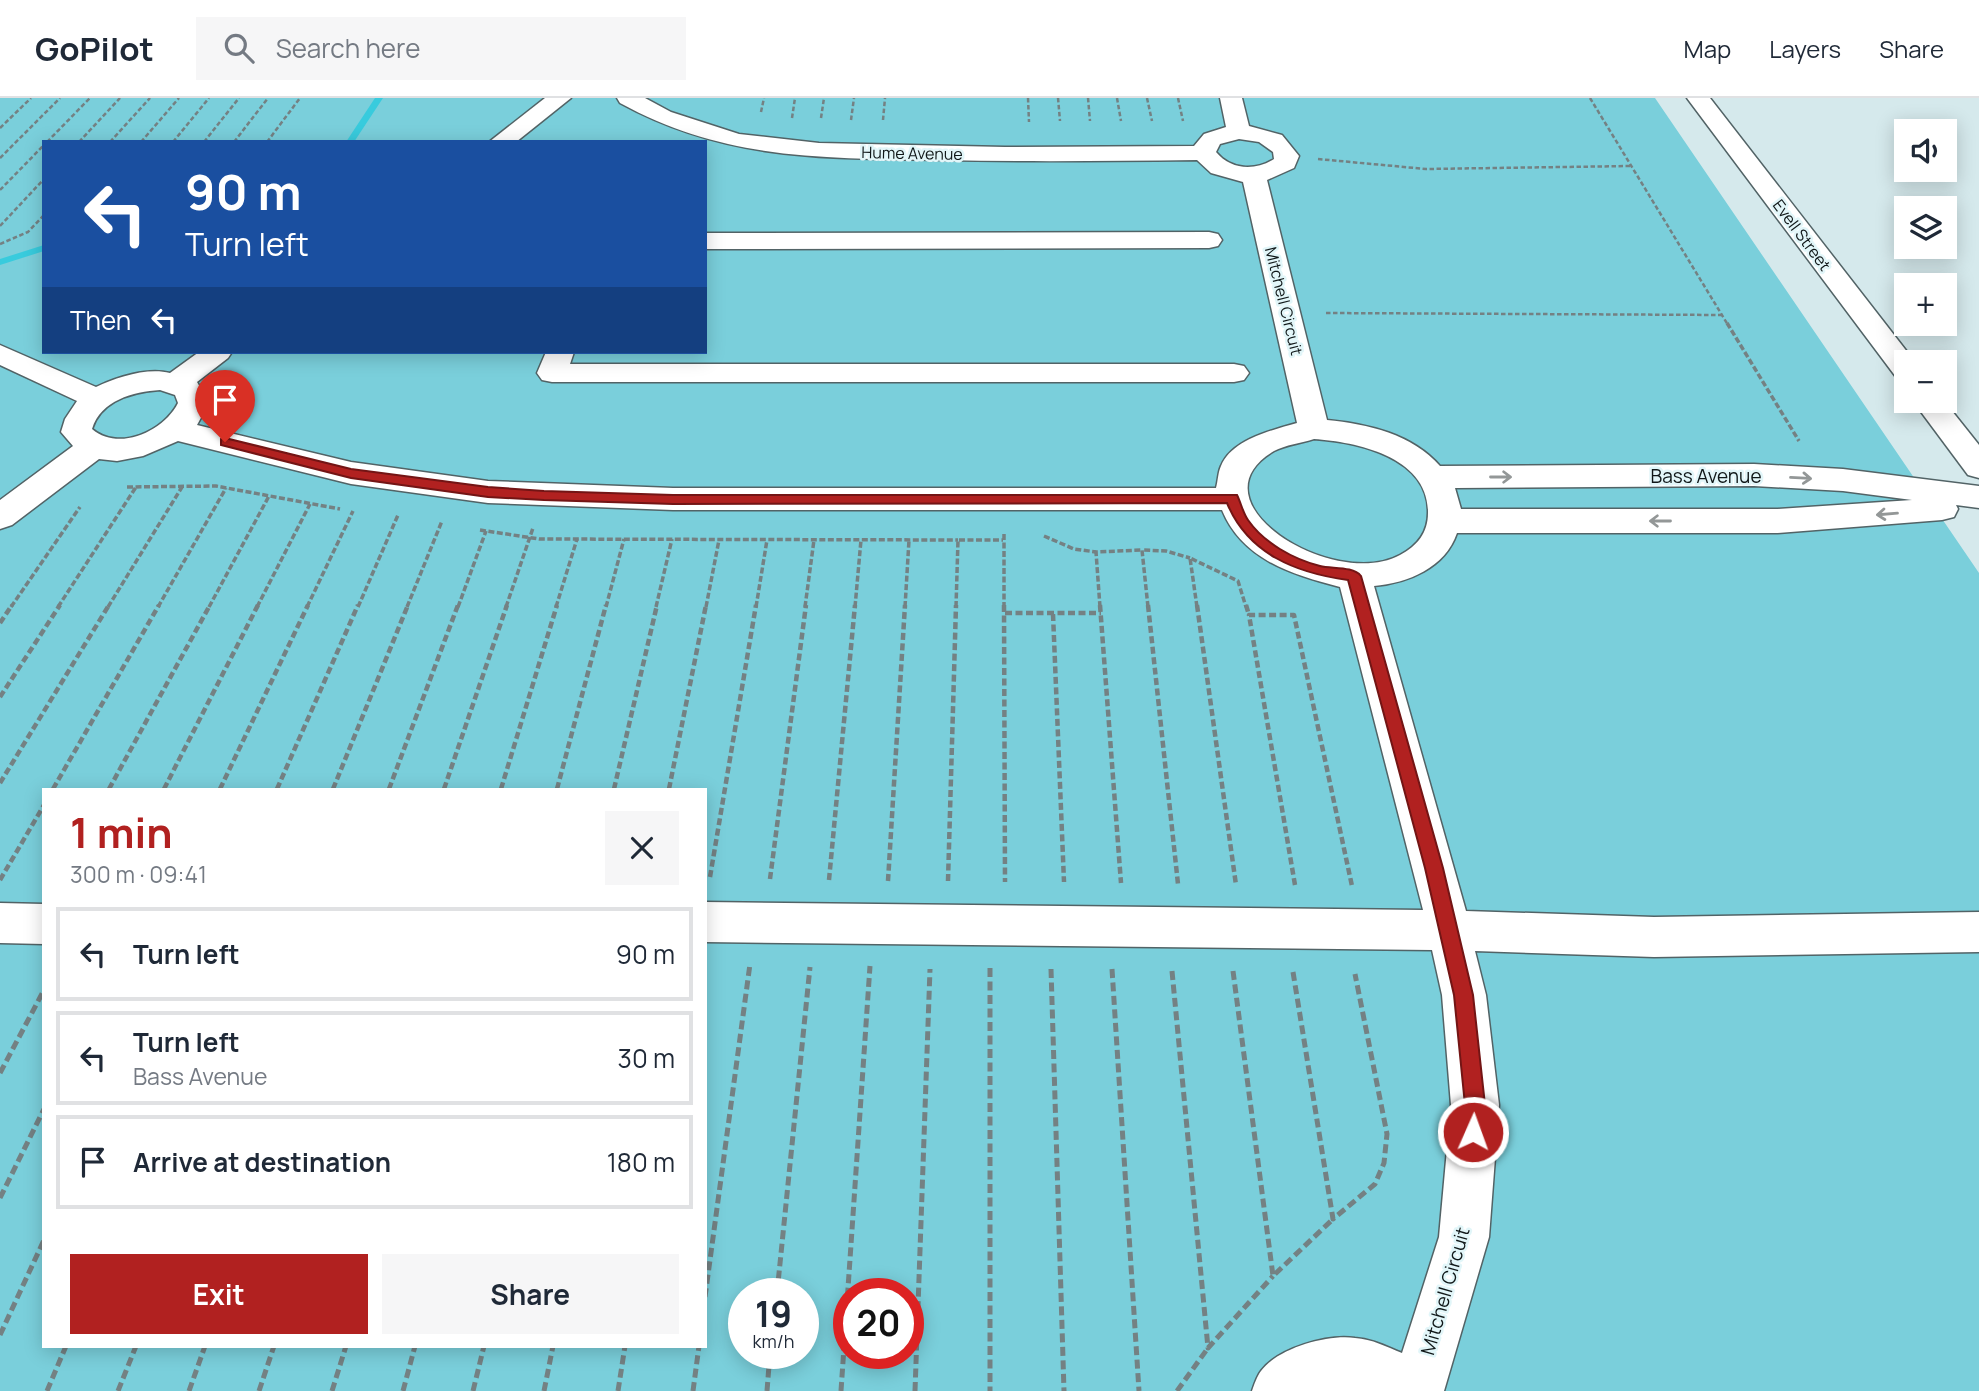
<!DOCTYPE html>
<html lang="en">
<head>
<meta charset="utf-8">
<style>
	body { margin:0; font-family:Manrope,sans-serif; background:#f6f6f7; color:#1f2937; height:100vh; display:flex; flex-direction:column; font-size:26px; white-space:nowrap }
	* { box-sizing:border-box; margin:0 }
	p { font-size:23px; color:#747a83 }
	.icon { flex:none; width:38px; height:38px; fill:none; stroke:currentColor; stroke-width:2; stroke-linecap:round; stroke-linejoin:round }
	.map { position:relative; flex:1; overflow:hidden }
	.drawer { position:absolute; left:42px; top:690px; width:665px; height:560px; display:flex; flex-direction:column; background:#fff; border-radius:0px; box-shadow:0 4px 18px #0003 }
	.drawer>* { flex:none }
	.top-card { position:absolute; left:42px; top:42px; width:665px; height:214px; border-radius:0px; box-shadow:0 4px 18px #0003; background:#1a4fa0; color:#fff; overflow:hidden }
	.controls { position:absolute; left:1894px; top:21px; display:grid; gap:14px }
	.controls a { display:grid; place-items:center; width:63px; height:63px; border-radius:0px; background:#fff; box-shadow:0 4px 18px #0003; font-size:35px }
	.speed { position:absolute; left:728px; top:1180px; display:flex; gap:14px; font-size:35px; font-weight:700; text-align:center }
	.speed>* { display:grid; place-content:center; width:91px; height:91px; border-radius:50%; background:#fff; box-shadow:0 4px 18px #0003; line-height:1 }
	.speed small { font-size:18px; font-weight:400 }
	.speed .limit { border:10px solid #d22; background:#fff; color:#111 }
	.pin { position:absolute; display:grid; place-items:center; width:60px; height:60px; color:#fff; margin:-72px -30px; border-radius:50% 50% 50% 0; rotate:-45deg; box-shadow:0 0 7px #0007 }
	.pin .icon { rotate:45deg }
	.me { position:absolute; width:77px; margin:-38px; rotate:2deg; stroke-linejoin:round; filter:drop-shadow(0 0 5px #0008) }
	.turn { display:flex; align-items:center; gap:24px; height:147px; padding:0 28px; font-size:32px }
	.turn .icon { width:91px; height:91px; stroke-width:2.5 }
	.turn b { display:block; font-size:49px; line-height:60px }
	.then { display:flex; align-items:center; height:66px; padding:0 28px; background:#0003; gap:14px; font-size:26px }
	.round { display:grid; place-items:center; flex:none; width:74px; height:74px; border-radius:0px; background:#f6f6f7 }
	.summary { display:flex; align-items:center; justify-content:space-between; height:119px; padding:0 28px }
	h1 { font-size:42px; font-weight:700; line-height:52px; color:#b12120 }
	.button { display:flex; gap:14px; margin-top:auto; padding:14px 28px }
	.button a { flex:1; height:80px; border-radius:0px; background:#b12120; color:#fff; font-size:28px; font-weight:700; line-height:80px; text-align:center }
	.button a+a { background:#f6f6f7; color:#1f2937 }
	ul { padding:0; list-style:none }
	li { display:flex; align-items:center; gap:21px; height:94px; margin:0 14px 10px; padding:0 14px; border:4px solid #e0e1e3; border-radius:0px }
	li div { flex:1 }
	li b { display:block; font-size:26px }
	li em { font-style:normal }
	header { display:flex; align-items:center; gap:42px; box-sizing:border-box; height:98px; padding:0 35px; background:#fff; border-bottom:2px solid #e0e1e3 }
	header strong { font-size:33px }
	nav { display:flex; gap:38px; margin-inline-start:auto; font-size:24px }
	.search { width:490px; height:63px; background:#f6f6f7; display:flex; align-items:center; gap:18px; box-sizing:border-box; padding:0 24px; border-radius:0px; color:#747a83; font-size:26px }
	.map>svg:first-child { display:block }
	.green { fill:#7acfdb; fill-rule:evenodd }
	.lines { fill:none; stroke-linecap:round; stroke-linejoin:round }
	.stream { fill:#38cbdd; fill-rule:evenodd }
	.minor-casing { stroke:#526366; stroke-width:3 }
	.path-far3 { stroke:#748183; stroke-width:2.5; stroke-dasharray:4.5 2.5; stroke-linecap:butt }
	.path-far2 { stroke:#748183; stroke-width:3.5; stroke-dasharray:6 2.5; stroke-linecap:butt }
	.path-far1 { stroke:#748183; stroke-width:4.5; stroke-dasharray:7 3.5; stroke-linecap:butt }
	.path { stroke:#748183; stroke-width:5; stroke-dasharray:9 4.5; stroke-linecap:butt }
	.minor { fill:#fff; fill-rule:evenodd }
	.oneway { stroke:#939797 }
	.route { fill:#b12120; stroke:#731515; stroke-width:2 }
	.labels { text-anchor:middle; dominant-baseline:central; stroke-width:5; stroke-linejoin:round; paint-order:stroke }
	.far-street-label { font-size:16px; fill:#101718; stroke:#e2f6f9 }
	.street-label { font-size:19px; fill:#101718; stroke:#e2f6f9 }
</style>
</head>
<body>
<header>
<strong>GoPilot</strong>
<div class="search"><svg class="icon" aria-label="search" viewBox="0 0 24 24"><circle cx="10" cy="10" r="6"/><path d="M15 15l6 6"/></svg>Search here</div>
<nav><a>Map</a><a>Layers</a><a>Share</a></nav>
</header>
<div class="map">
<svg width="1979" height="1293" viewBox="0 0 1979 1293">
	<rect width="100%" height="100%" fill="#d5e9ec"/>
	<path class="green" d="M 0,0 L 1655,0 L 1979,475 L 1979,1293 L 0,1293 ZM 44,44 L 705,44 L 705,254 L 44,254 ZM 44,691 L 705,691 L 705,1248 L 44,1248 ZM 744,1195 L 803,1195 L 803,1255 L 744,1255 ZM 849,1195 L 908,1195 L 908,1255 L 849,1255 Z"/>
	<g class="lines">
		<g class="stream">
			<path d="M 375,0 L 383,0 L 354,44 L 346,44 Z"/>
			<path d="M 44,147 L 44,153 L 0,167 L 0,161 Z"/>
		</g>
		<g class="minor-casing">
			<g id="minor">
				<path d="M 545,0 L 571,0 L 516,44 L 489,44 Z"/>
				<path d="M 617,0 L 645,0 L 671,14 L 739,36 L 819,45 L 1005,49 L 1194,48 L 1204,36 L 1226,29 L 1220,0 L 1242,0 L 1249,28 L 1282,37 L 1299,58 L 1294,70 L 1267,82 L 1327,322 C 1368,326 1412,336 1440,368 L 1754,366 L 1843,371 L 1979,388 L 1979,410 L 1956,407 L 1958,411 L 1954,419 L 1942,422 L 1778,435 L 1457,435 C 1445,470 1408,485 1374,488 L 1466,813 L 1654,819 L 1979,814 L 1979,854 L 1654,859 L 1475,853 L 1486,897 L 1499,1007 L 1489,1139 L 1444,1293 L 1252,1293 C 1254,1287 1257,1278 1261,1273 C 1278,1250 1328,1236 1355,1240 C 1372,1241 1387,1249 1402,1255 L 1439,1139 L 1451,1007 L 1442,897 L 1432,852 L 705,844 L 705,804 L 1423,812 L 1340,489 C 1292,477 1242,461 1222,412 L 673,412 L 488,405 L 351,386 L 178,343 L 143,358 L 117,363 L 99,361 L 12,427 L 0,431 L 0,402 L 73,348 L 61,334 L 65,321 L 77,303 L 0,267 L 0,247 L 96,289 C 117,279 148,269 170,275 L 199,254 L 232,254 L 228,260 L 197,284 L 209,305 L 197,327 L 351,364 L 488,383 L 673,390 L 1216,390 C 1218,383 1218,374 1221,368 C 1232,341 1273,332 1297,325 L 1243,84 L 1211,75 L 1197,62 C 1112,63 1027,64 941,62 C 824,60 726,63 620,5 ZM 1239,41 L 1259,44 L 1273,54 L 1274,61 C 1255,73 1231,72 1216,54 L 1220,46 ZM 160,292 L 175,297 L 178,305 C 164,333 119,354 92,331 C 101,302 133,294 160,292 ZM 1314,341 C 1357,344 1429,359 1428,415 C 1428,435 1417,448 1400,457 C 1334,493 1188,404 1274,353 C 1285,347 1302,345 1314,341 ZM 1754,388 L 1843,393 L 1912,402 L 1778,411 L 1461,411 L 1455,390 Z"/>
				<path d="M 1687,0 L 1710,0 L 1915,264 L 1906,264 L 1906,282 L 1896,279 Z"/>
				<path d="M 1209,134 L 1218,136 L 1222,142 L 1218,148 L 1209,150 L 705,151 L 705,135 Z"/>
				<path d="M 546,254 L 574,254 L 570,266 L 1234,266 L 1244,268 L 1249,275 L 1244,282 L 1234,284 L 552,284 L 542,282 L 537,275 Z"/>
				<path d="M 1913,303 L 1944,303 L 1979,347 L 1979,380 L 1968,377 Z"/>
				<path d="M 0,805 L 44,806 L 44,846 L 0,845 Z"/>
			</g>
		</g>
		<g class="path-far3">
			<path d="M 1028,0 L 1029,24"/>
			<path d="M 1058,0 L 1060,23"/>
			<path d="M 1088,0 L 1090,23"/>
			<path d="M 1117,0 L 1121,23"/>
			<path d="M 1147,0 L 1152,23"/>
			<path d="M 1178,0 L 1183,23"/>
			<path d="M 1590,0 L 1728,227"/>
			<path d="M 761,14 L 764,0"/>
			<path d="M 792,20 L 795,0"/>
			<path d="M 821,20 L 824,0"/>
			<path d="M 851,22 L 854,0"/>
			<path d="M 883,22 L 885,0"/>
			<path d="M 0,30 L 31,0"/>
			<path d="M 47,44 L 90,0"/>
			<path d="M 79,44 L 120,0"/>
			<path d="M 110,44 L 150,0"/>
			<path d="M 141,44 L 179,0"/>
			<path d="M 173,44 L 209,0"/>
			<path d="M 204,44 L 239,0"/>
			<path d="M 234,44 L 268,0"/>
			<path d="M 267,44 L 300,0"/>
			<path d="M 0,60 L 60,0"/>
			<path d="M 1318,61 L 1426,71 L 1631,68"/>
			<path d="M 0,92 L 44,47"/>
			<path d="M 0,128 L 44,81"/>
			<path d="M 0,146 L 28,134 L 44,117"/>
			<path d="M 1326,215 L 1724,217"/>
		</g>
		<g class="path-far2">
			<path d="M 1727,225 L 1799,343"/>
			<path d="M 127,389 L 216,388 L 340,411"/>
			<path d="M 480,432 L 539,441 L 958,442"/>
			<path d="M 1004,436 L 1004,509"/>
			<path d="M 1044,438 L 1074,451 L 1096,454"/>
			<path d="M 11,509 L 80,409"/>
			<path d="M 58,509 L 136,389"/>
			<path d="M 108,509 L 182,389"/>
			<path d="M 158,509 L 226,390"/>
			<path d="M 209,509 L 269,398"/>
			<path d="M 257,509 L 310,406"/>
			<path d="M 307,509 L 353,413"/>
			<path d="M 358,509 L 398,417"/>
			<path d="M 407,509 L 442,423"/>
			<path d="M 458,509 L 486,433"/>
			<path d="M 506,509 L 533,430"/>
			<path d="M 556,509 L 577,441"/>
			<path d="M 606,509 L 624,441"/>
			<path d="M 656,509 L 672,441"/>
			<path d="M 706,509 L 719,442"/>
			<path d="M 756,509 L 767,442"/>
			<path d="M 805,509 L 814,442"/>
			<path d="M 855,509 L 861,442"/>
			<path d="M 905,509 L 909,442"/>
			<path d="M 956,509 L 958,442 L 1003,442"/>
			<path d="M 1100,509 L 1096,454 L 1142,452"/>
			<path d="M 1148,509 L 1142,452 L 1166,453 L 1190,460"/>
			<path d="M 1197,509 L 1190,460 L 1238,483 L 1246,509"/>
		</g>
		<g class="path-far1">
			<path d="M 1004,507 L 1005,784"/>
			<path d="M 1100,507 L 1121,785"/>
			<path d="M 1148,507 L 1178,786"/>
			<path d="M 1197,507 L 1236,787"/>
			<path d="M 1246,507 L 1249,517"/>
			<path d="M 1005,515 L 1101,515"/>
			<path d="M 1053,516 L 1064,784"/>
			<path d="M 0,525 L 12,507"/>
			<path d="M 0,599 L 60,507"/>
			<path d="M 0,685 L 109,507"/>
			<path d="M 53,691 L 159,507"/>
			<path d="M 109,691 L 210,507"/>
			<path d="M 164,691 L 258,507"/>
			<path d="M 220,691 L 308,507"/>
			<path d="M 277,691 L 358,507"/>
			<path d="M 333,691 L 408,507"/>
			<path d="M 389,691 L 458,507"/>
			<path d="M 444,691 L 507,507"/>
			<path d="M 501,691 L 557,507"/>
			<path d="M 557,691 L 606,507"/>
			<path d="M 614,691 L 657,507"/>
			<path d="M 669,691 L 706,507"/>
			<path d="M 710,779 L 756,507"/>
			<path d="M 770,781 L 806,507"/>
			<path d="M 0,782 L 44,707"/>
			<path d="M 829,782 L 855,507"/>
			<path d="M 888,783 L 905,507"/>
			<path d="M 948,783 L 956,507"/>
			<path d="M 1295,787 L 1249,517 L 1294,517 L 1352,788"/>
		</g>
		<g class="path">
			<path d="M 990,870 L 990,1293"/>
			<path d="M 1051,871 L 1064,1293"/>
			<path d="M 1112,871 L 1139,1293"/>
			<path d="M 1172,873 L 1208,1250 L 1273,1178"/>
			<path d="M 1233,873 L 1273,1178 L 1333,1121"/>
			<path d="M 1293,874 L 1333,1121 L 1375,1086 L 1384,1065 L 1387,1036 L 1355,876"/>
			<path d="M 0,975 L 44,892"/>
			<path d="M 0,1100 L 44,1011"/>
			<path d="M 777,1195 L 810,869"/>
			<path d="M 705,1199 L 750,866"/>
			<path d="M 0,1237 L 44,1142"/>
			<path d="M 47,1293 L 66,1248"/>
			<path d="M 118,1293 L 136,1248"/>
			<path d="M 189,1293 L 205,1248"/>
			<path d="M 259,1293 L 274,1248"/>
			<path d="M 332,1293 L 346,1248"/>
			<path d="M 403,1293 L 415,1248"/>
			<path d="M 473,1293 L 484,1248"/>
			<path d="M 544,1293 L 553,1248"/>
			<path d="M 618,1293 L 625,1248"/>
			<path d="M 693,1293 L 699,1248"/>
			<path d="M 767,1293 L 770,1255"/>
			<path d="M 841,1293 L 870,868"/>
			<path d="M 915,1293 L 930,871"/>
			<path d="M 1177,1293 L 1208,1250"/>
		</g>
		<use href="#minor" class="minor"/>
	</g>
	<defs><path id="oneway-shaft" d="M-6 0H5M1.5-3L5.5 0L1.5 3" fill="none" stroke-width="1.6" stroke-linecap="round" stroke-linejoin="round" transform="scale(1.75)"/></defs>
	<g class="oneway">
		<use href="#oneway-shaft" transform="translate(1501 379)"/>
		<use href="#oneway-shaft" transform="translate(1801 380) rotate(3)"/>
		<use href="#oneway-shaft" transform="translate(1887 416) rotate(175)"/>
		<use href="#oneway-shaft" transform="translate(1660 423) rotate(-180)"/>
	</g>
	<path class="route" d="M 225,340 L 351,371 L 488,389 L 544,393 L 673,397 L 1237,397 C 1241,405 1243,415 1248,422 C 1264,445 1293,461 1320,468 C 1332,471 1353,468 1361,478 L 1443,770 L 1473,897 L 1485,1007 L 1480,1041 L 1473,1044 L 1466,1041 L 1463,1034 L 1465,1007 L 1454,897 L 1425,770 L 1348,482 C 1296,475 1248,456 1227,405 L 673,406 L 544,402 L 488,399 L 351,380 L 221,347 L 221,341 Z"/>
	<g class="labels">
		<g class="far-street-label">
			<text transform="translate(912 55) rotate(1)">Hume Avenue</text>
			<text transform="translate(1802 137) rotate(53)">Evell Street</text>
			<text transform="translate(1284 203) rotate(76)">Mitchell Circuit</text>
		</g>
		<g class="street-label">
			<text x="1706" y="378">Bass Avenue</text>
			<text transform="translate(1445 1193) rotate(-74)">Mitchell Circuit</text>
		</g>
	</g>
</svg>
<div class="controls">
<a><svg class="icon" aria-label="sound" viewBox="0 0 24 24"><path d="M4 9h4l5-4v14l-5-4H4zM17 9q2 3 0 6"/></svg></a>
<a><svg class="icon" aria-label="layers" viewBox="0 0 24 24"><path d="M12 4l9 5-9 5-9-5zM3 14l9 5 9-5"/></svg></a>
<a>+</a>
<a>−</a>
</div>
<div class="speed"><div>19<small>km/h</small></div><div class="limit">20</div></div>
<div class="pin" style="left:225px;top:344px;background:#d93025"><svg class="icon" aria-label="arrive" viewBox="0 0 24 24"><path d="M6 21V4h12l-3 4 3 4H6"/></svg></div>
<svg class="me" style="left:1473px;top:1034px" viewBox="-20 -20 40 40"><circle r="17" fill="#b12120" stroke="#fff" stroke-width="3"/><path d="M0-11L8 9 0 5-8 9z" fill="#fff"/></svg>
<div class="top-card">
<div class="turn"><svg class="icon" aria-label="left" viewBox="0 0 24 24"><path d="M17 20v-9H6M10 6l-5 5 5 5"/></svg><div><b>90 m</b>Turn left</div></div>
<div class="then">Then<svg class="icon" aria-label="left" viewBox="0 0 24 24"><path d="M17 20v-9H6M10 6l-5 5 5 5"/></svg></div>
</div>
<section class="drawer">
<div class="summary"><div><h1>1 min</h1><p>300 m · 09:41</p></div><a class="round"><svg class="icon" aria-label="close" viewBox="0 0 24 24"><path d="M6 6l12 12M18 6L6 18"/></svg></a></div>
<ul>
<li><svg class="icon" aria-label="left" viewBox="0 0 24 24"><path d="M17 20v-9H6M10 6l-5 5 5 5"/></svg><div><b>Turn left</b></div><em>90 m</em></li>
<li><svg class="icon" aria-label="left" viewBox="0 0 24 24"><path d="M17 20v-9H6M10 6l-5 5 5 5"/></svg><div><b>Turn left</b><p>Bass Avenue</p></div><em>30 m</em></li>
<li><svg class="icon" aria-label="arrive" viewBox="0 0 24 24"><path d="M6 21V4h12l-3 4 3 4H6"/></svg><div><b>Arrive at destination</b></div><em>180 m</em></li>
</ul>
<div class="button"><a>Exit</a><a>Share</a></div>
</section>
</div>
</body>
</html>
